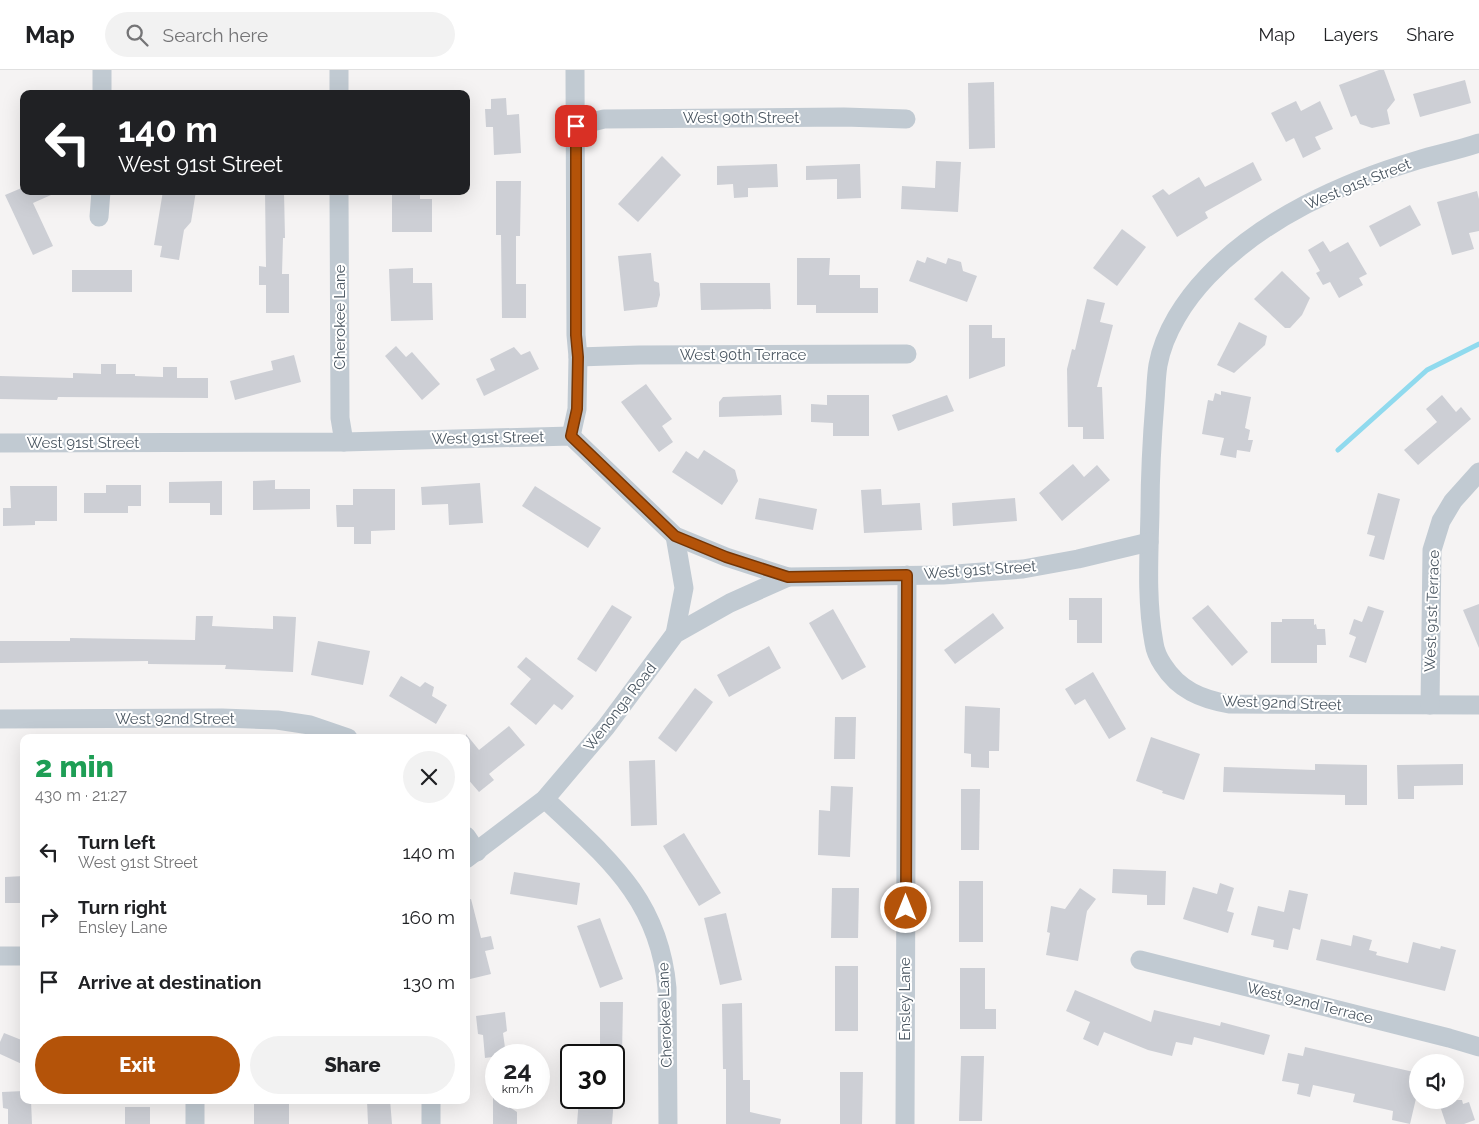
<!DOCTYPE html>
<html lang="en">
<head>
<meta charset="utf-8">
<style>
	body { margin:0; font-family:Raleway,sans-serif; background:#f2f2f2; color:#202124; height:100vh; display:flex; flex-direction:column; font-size:19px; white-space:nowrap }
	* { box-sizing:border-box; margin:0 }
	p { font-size:16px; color:#757577 }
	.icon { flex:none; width:28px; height:28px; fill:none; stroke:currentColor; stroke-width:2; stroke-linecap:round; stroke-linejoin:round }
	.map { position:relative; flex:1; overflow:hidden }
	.details { position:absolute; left:20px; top:664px; width:450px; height:370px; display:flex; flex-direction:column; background:#fff; border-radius:10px; box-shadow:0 5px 20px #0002 }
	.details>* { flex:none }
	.guide { position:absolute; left:20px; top:20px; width:450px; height:105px; border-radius:10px; box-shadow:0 5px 20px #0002; background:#202124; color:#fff; overflow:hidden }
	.controls { position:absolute; left:1409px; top:984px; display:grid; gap:10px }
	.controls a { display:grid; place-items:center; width:55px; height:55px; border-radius:50%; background:#fff; box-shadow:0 5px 20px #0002; font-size:25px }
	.speed { position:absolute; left:485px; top:974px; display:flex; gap:10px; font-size:25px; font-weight:700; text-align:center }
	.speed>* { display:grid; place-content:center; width:65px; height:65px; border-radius:50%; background:#fff; box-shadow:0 5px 20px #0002; line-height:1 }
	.speed small { font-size:12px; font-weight:400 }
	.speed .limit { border:2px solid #111; border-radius:8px; background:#fff; color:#111 }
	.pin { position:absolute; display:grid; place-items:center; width:42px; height:42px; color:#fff; margin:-21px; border-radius:10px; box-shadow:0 2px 8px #0006 }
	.me { position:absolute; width:55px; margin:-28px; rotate:0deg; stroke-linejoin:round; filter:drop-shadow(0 0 4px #0008) }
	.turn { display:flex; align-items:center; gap:18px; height:105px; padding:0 15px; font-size:22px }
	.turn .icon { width:65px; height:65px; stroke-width:2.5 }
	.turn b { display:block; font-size:35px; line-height:42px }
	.round { display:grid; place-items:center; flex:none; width:52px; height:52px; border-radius:26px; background:#f2f2f2 }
	.overview { display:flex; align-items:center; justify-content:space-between; height:85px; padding:0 15px }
	h1 { font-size:30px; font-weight:800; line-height:38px; color:#1e9e55 }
	.button { display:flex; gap:10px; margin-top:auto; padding:10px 15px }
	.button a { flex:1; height:58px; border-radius:30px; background:#b45309; color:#fff; font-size:20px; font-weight:800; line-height:58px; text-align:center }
	.button a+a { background:#f2f2f2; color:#202124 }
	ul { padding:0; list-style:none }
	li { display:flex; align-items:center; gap:15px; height:65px; padding:0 15px }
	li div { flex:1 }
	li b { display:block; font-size:19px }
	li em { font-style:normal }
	header { display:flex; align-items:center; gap:30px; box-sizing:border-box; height:70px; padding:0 25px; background:#fff; border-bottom:1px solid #e0e0e0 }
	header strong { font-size:24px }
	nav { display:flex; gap:28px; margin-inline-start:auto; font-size:18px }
	.search { width:350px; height:45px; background:#f2f2f2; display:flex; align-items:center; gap:12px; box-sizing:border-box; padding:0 18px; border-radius:28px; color:#757577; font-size:19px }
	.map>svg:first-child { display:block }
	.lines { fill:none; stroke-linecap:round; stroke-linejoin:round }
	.stream { stroke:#90daee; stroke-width:5 }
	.building { fill:#cdcfd5 }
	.street { stroke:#c1cad2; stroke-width:19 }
	.route-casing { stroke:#753606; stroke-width:12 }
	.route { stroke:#b45309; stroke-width:9 }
	.labels { text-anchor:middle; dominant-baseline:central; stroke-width:4; stroke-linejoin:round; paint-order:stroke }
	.street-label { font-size:15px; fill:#4a5661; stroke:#fff }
</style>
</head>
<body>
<header>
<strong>Map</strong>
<div class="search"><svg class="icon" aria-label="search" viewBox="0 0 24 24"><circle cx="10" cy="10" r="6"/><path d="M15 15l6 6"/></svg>Search here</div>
<nav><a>Map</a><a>Layers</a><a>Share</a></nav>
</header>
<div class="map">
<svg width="1479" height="1054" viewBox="0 0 1479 1054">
	<rect width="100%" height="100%" fill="#f5f3f3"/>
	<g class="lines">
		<path class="stream" d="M 1338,380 L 1427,300 L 1479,274"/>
	</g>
	<g class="building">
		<path d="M 1379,0 L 1384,0 L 1395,30 L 1387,40 L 1390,54 L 1372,58 L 1360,54 L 1356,45 L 1351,47 L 1339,15 Z"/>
		<path d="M 1465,10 L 1471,33 L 1420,47 L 1413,24 Z"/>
		<path d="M 994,12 L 995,78 L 969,79 L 968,13 Z"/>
		<path d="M 506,28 L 507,45 L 519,44 L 521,83 L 494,85 L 493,57 L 486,57 L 485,39 L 491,39 L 491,29 Z"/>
		<path d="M 1296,31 L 1301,41 L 1320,31 L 1333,59 L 1315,67 L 1321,79 L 1303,88 L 1294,68 L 1286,72 L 1271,43 Z"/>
		<path d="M 662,86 L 681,105 L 638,152 L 618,134 Z"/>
		<path d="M 936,91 L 961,92 L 958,142 L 901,139 L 902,116 L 935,118 Z"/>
		<path d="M 1253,92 L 1262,110 L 1205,142 L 1208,148 L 1177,167 L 1152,126 L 1163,119 L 1169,125 L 1199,107 L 1205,117 Z"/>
		<path d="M 777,94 L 778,117 L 748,118 L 748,127 L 734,128 L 733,114 L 717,115 L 717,96 Z"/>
		<path d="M 860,94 L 861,128 L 837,129 L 837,109 L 806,110 L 806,96 Z"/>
		<path d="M 496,111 L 521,111 L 520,166 L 516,166 L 516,214 L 526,214 L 526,248 L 502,248 L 501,165 L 496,165 Z"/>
		<path d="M 24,117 L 24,121 L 60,121 L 33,133 L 53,176 L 33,185 L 5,125 Z"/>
		<path d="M 163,121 L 196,121 L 191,152 L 184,160 L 179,190 L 160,187 L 162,176 L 154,175 Z"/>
		<path d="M 265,121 L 284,121 L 285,168 L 283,168 L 282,204 L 289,204 L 289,243 L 266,243 L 266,215 L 259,215 L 259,196 L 266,197 Z"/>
		<path d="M 392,121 L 420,121 L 420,129 L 432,129 L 432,162 L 392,162 Z"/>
		<path d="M 1477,121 L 1479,129 L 1479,161 L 1469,163 L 1474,179 L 1452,185 L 1437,132 Z"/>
		<path d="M 1410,135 L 1421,155 L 1380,177 L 1369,156 Z"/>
		<path d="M 1122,159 L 1146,177 L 1117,216 L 1093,198 Z"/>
		<path d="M 1323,171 L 1330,182 L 1348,172 L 1367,204 L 1359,208 L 1363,215 L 1339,228 L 1330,212 L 1323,215 L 1316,203 L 1320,201 L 1308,180 Z"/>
		<path d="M 651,183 L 654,211 L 659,213 L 660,225 L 657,237 L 624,241 L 618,186 Z"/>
		<path d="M 927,187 L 946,194 L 948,188 L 961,192 L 963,201 L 977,206 L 967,232 L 909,211 L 917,190 L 925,193 Z"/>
		<path d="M 797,188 L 830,188 L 829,205 L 860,205 L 860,218 L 878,218 L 878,243 L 816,243 L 816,235 L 797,235 Z"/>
		<path d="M 413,198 L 413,213 L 432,213 L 433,250 L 391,251 L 389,199 Z"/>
		<rect x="72" y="200" width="60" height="22"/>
		<path d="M 1282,201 L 1310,228 L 1302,245 L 1290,258 L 1285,258 L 1254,229 Z"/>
		<path d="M 700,213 L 770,213 L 771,239 L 701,240 Z"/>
		<path d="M 1087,229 L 1105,233 L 1100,252 L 1113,255 L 1097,317 L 1102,317 L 1104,369 L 1083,369 L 1083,357 L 1068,357 L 1067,299 L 1072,279 L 1075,280 Z"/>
		<path d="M 1239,252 L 1267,266 L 1265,275 L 1234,303 L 1217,295 Z"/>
		<path d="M 969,255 L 992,255 L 992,268 L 1005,268 L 1005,296 L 969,309 Z"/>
		<path d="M 396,276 L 406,287 L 412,282 L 440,314 L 422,330 L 385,286 Z"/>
		<path d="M 514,277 L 521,285 L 530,281 L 539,299 L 484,326 L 476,309 L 495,300 L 490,289 Z"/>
		<path d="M 294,285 L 301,312 L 235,330 L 230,311 L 273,300 L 271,291 Z"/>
		<path d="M 101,294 L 116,294 L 116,304 L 135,304 L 135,306 L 163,307 L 163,297 L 177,297 L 177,308 L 208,308 L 208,328 L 58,327 L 57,330 L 0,329 L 0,306 L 73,308 L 73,303 L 101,304 Z"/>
		<path d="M 646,314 L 672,349 L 662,356 L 673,372 L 659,382 L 621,332 Z"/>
		<path d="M 1221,321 L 1251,327 L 1245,358 L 1250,360 L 1248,370 L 1253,370 L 1250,382 L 1237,380 L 1236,388 L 1220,385 L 1224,368 L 1202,364 L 1208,330 L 1213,331 L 1215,323 L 1221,325 Z"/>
		<path d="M 781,325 L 782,345 L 719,347 L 719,332 L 723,327 Z"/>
		<path d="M 827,325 L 869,325 L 869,366 L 833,366 L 833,353 L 811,352 L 811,334 L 827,335 Z"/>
		<path d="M 947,325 L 954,341 L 898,361 L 892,345 Z"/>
		<path d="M 1442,325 L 1456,342 L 1461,337 L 1471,349 L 1418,395 L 1404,380 L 1437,352 L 1426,339 Z"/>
		<path d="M 704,380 L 735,400 L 738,411 L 722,435 L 672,402 L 686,381 L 698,389 Z"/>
		<path d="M 1073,394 L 1084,407 L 1097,395 L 1110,410 L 1062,451 L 1039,423 Z"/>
		<path d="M 275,410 L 275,419 L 310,419 L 310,439 L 253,440 L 253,411 Z"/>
		<path d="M 222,411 L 222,445 L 210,445 L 210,433 L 169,433 L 169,412 Z"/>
		<path d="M 480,413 L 483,453 L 449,455 L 448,434 L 422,435 L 421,417 Z"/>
		<path d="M 106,415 L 141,415 L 141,436 L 128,436 L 128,443 L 84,443 L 84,423 L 106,423 Z"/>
		<path d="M 10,416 L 57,416 L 57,451 L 35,451 L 35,455 L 3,456 L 3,438 L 11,438 Z"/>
		<path d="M 535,416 L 601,458 L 588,478 L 522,436 Z"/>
		<path d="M 353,419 L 395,419 L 395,460 L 371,461 L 371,474 L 354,474 L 354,457 L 337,457 L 336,435 L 353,435 Z"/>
		<path d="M 881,419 L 882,435 L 920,433 L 922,460 L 864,463 L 861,420 Z"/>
		<path d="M 1378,423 L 1400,429 L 1384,490 L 1369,486 L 1375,466 L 1367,464 Z"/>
		<path d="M 759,428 L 817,439 L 813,460 L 755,449 Z"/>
		<path d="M 1015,428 L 1017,451 L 953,456 L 952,433 Z"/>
		<path d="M 1069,528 L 1102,528 L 1102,573 L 1077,573 L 1077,550 L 1069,550 Z"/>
		<path d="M 1479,534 L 1479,578 L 1463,540 Z"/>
		<path d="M 612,535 L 632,547 L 596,602 L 577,589 Z"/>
		<path d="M 1208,535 L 1248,582 L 1232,596 L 1192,548 Z"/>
		<path d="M 1368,536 L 1384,541 L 1366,593 L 1349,587 L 1356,567 L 1349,564 L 1354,549 L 1362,552 Z"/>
		<path d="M 833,539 L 866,597 L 842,610 L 809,553 Z"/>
		<path d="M 993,543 L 1004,558 L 955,594 L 944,580 Z"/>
		<path d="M 196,546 L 213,546 L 212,556 L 273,559 L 273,546 L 296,547 L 293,602 L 225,599 L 226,595 L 148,594 L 148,591 L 0,593 L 0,571 L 70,571 L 70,568 L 195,570 Z"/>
		<path d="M 1282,549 L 1314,549 L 1314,555 L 1316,554 L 1317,559 L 1325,559 L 1326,575 L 1317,575 L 1317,593 L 1271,593 L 1271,552 L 1282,552 Z"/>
		<path d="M 318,571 L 370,581 L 363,615 L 311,605 Z"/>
		<path d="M 769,576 L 781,598 L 729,627 L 717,605 Z"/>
		<path d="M 526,587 L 574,626 L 562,640 L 554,634 L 536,655 L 510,634 L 531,609 L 517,597 Z"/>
		<path d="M 1093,602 L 1126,659 L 1109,669 L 1085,629 L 1075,635 L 1065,619 Z"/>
		<path d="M 401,606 L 420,617 L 425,612 L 434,617 L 432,626 L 447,635 L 436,654 L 389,626 Z"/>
		<path d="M 695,618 L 713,632 L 676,682 L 658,668 Z"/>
		<path d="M 965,636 L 1000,638 L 999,681 L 989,681 L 989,698 L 971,697 L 971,684 L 964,683 Z"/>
		<path d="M 835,647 L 856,647 L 855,689 L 834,689 Z"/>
		<path d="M 509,656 L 525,675 L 489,704 L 494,710 L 479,722 L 466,707 L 466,664 L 479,680 Z"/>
		<path d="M 1151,667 L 1200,684 L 1184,730 L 1162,723 L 1163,721 L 1136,711 Z"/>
		<path d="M 655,690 L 657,755 L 631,756 L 629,691 Z"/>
		<path d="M 1315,694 L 1367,695 L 1367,735 L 1345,735 L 1345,725 L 1223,722 L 1224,697 L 1315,700 Z"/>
		<path d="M 1463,694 L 1463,715 L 1414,716 L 1414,729 L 1398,729 L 1397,695 Z"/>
		<path d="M 831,716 L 853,717 L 850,787 L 818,785 L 819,740 L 830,741 Z"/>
		<path d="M 961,719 L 980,719 L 979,780 L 961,780 Z"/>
		<path d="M 684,763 L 721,823 L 699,836 L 663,776 Z"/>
		<path d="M 1113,799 L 1166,801 L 1165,835 L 1147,835 L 1147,825 L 1112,823 Z"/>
		<path d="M 514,802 L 580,813 L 577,835 L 510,824 Z"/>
		<path d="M 24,806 L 24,833 L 5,833 L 5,807 Z"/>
		<rect x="959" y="811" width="24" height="61"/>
		<path d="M 1220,813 L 1234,818 L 1227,841 L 1234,843 L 1228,863 L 1183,849 L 1193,817 L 1217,824 Z"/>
		<path d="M 832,818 L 859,818 L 858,868 L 831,868 Z"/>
		<path d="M 1080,818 L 1096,829 L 1087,841 L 1078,891 L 1046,885 L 1050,863 L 1047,862 L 1051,836 L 1065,839 Z"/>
		<path d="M 1289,820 L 1308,824 L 1300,860 L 1293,858 L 1288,880 L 1273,877 L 1274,870 L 1251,865 L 1258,836 L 1284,842 Z"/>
		<path d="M 471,829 L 481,868 L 491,866 L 494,879 L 485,881 L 491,904 L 466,910 L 466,830 Z"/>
		<path d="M 726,843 L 742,910 L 720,915 L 704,848 Z"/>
		<path d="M 600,848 L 623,909 L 600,918 L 577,856 Z"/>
		<path d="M 1353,865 L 1372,870 L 1369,880 L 1377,882 L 1376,885 L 1408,893 L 1413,872 L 1440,879 L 1441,876 L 1456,880 L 1445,921 L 1316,890 L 1321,869 L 1351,876 Z"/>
		<rect x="835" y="896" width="23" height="65"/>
		<path d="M 960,898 L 985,898 L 985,939 L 996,939 L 996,959 L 960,959 Z"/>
		<path d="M 1075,920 L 1151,952 L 1154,940 L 1220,956 L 1221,952 L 1270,965 L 1264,985 L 1194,967 L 1192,975 L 1176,972 L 1172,986 L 1148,980 L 1104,962 L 1098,976 L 1083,969 L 1090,952 L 1066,941 Z"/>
		<path d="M 600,932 L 623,932 L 622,985 L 600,985 Z"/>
		<path d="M 742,933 L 743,1010 L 750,1010 L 750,1042 L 781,1049 L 780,1054 L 726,1054 L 726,999 L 723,999 L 722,934 Z"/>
		<path d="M 505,942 L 507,961 L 503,963 L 506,985 L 485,988 L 483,965 L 478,964 L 476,946 Z"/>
		<path d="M 4,963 L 24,971 L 24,995 L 0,984 L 0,972 Z"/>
		<path d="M 1305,977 L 1418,1003 L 1418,1020 L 1410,1054 L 1392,1050 L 1393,1041 L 1353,1032 L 1355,1024 L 1313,1015 L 1310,1027 L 1297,1024 L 1299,1014 L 1282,1011 L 1288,983 L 1303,986 Z"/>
		<path d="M 961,986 L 984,986 L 982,1051 L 959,1051 Z"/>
		<path d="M 840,1002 L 863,1002 L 862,1054 L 840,1054 Z"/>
		<path d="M 24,1021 L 24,1030 L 31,1030 L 32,1054 L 8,1054 L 8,1039 L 3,1038 L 2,1022 Z"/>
		<path d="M 493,1028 L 511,1028 L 511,1038 L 517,1042 L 517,1054 L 493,1054 Z"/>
		<path d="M 579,1028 L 614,1028 L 612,1054 L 577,1054 Z"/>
		<rect x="254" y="1030" width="35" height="24"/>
		<path d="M 367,1030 L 390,1030 L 392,1054 L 368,1054 Z"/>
		<path d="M 1438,1030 L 1462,1030 L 1463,1034 L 1469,1032 L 1475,1050 L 1464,1054 L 1446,1054 Z"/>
		<rect x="125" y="1037" width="25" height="17"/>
	</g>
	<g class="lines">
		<g class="street">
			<path d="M 102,0 L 102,24"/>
			<path d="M 339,0 L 339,24"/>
			<path d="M 576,56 L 604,49 L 844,47 L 906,49"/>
			<path d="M 1479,73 C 1459,80 1438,84 1418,90 C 1343,112 1262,149 1208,206 C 1185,230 1164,262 1158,295 C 1156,307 1156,319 1155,331 C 1152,368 1150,405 1150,442 C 1149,485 1146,530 1154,573 C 1155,580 1159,589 1163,595 C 1179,620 1201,629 1229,634 L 1479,635"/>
			<path d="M 339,121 L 340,348 L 344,372"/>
			<path d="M 99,147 L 101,121"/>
			<path d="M 578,287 L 639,285 L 907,284"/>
			<path d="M 571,366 L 577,339 L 578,287 L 576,265 L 575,0"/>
			<path d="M 0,373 L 344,372 L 571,366 L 675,466 L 726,487 L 788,507 L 943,505 L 1023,499 L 1078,489 L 1149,472"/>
			<path d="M 675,466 L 684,518 L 675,564"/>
			<path d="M 1430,635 L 1432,480 L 1441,451 L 1453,431 L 1479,402"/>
			<path d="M 0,649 L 222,648 L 277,650 L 310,655 L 348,668"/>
			<path d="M 545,729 C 606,787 659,828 667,918 L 668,1054"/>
			<path d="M 466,766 L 477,782"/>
			<path d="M 466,789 L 545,729 L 606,657 L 675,564 L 730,533 L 788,507"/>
			<path d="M 0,886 L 24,886"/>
			<path d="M 1140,890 L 1449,968 L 1479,977"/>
			<path d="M 195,1054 L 195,1030"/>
			<path d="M 431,1054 L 431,1030"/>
			<path d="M 905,1054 L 907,505"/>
		</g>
	</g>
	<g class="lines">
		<g class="route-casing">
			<path id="route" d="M 576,56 L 576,265 L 578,287 L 577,339 L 571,366 L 675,466 L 726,487 L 788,507 L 907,505 L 906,838"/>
		</g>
		<use href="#route" class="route"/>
	</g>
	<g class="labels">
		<g class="street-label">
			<text x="741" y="48">West 90th Street</text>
			<text transform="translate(1358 114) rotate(-22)">West 91st Street</text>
			<text transform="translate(340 247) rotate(-90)">Cherokee Lane</text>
			<text x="743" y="285">West 90th Terrace</text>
			<text transform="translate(488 368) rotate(-1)">West 91st Street</text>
			<text x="83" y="373">West 91st Street</text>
			<text transform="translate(980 500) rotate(-4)">West 91st Street</text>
			<text transform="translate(1432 541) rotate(-88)">West 91st Terrace</text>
			<text transform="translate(1282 633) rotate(2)">West 92nd Street</text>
			<text transform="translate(620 637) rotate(-52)">Wenonga Road</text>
			<text x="175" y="649">West 92nd Street</text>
			<text transform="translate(905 929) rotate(-90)">Ensley Lane</text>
			<text transform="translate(1310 933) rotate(14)">West 92nd Terrace</text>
			<text transform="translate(665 945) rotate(-92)">Cherokee Lane</text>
		</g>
	</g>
</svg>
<div class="controls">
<a><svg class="icon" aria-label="sound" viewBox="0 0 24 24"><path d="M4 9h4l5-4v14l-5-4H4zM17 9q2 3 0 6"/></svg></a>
</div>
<div class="speed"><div>24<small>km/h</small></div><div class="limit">30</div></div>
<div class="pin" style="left:576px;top:56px;background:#d93025"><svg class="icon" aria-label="arrive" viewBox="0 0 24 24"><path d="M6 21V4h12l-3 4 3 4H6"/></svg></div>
<svg class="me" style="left:906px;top:838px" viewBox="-20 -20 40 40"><circle r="17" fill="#b45309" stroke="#fff" stroke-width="3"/><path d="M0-11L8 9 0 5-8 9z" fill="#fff"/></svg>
<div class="guide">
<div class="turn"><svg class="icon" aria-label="left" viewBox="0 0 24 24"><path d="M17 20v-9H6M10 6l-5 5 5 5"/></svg><div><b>140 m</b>West 91st Street</div></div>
</div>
<section class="details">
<div class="overview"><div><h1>2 min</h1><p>430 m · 21:27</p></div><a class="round"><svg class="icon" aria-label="close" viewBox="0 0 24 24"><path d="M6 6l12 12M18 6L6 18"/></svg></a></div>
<ul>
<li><svg class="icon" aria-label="left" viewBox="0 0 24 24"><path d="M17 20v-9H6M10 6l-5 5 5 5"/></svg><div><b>Turn left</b><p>West 91st Street</p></div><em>140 m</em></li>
<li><svg class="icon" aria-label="right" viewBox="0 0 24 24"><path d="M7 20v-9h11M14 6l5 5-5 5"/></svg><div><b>Turn right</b><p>Ensley Lane</p></div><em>160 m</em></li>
<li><svg class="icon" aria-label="arrive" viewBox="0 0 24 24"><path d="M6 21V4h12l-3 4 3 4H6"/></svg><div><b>Arrive at destination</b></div><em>130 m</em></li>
</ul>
<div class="button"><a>Exit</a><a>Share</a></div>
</section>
</div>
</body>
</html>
